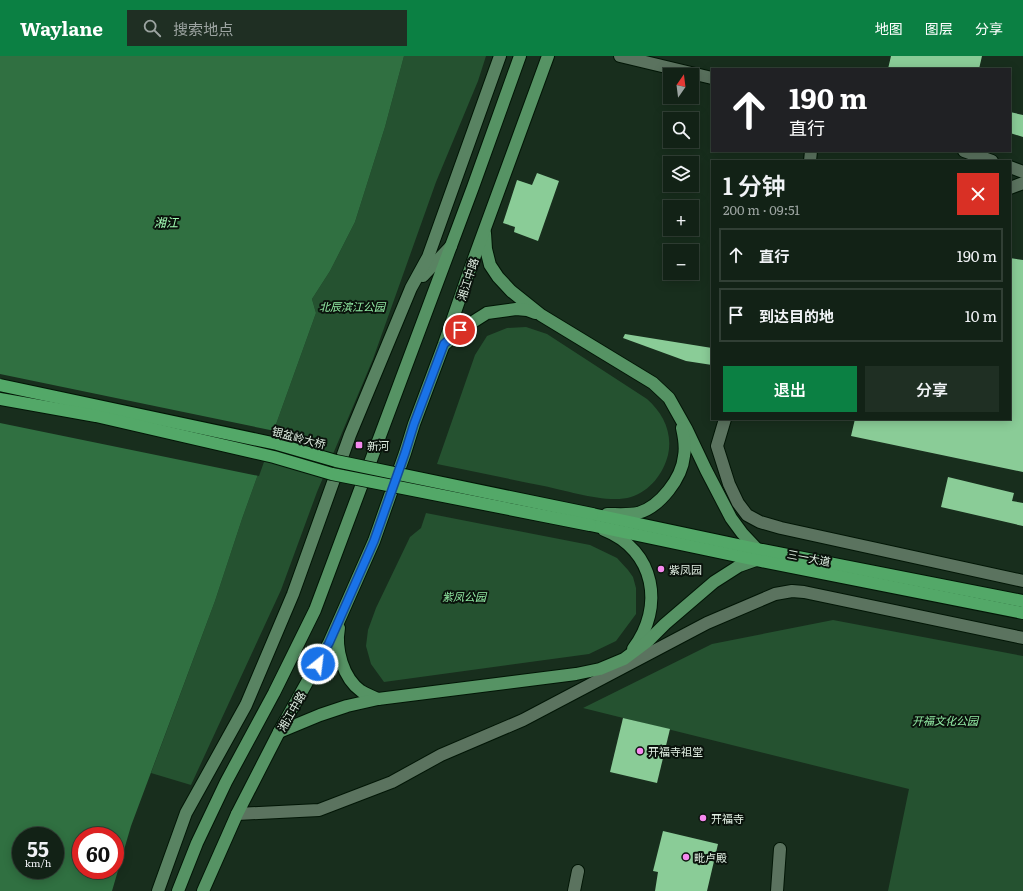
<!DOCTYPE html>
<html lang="zh">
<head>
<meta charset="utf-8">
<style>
	body { margin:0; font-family:Literata,"Noto Sans SC",serif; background:#1f2f23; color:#f1f3f6; height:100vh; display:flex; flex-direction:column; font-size:15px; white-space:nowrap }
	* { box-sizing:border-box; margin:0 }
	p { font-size:13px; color:#9ca4a1 }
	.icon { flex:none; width:22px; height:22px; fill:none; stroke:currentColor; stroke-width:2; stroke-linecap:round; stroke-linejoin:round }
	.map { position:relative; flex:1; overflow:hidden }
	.panel { position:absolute; left:711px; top:104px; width:300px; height:260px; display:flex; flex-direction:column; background:#122216; border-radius:0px; box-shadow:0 2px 10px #0003,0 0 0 1px #313f35 }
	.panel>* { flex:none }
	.guide { position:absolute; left:711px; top:12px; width:300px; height:84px; border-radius:0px; box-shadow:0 2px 10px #0003,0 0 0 1px #313f35; background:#202124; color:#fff; overflow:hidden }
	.needle { width:26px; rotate:14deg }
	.controls { position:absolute; left:663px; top:12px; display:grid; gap:8px }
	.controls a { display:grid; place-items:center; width:36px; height:36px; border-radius:0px; background:#122216; box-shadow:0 2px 10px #0003,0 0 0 1px #313f35; font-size:20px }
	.speed { position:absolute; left:12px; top:771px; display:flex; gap:8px; font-size:20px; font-weight:700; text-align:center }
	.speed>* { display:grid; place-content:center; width:52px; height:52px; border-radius:50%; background:#122216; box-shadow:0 2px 10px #0003,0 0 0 1px #313f35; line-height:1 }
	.speed small { font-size:10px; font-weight:400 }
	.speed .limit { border:6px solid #d22; background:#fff; color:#111 }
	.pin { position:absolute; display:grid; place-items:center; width:34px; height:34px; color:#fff; margin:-17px; border:2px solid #fff; border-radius:50%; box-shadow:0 1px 4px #0007 }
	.me { position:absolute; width:44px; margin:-22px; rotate:29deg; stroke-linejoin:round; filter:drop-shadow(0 0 3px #0008) }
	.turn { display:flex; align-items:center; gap:14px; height:84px; padding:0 12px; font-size:18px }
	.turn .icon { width:52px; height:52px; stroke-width:2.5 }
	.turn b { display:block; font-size:28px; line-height:34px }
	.round { display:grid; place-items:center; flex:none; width:42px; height:42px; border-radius:0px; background:#1f2f23 }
	.summary { display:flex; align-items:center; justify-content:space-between; height:68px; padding:0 12px }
	h1 { font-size:24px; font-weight:600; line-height:30px }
	.primary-button { display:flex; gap:8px; margin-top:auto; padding:8px 12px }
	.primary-button a { flex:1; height:46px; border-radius:0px; background:#0b8043; color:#fff; font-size:16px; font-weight:600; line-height:46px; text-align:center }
	.primary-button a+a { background:#1f2f23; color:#f1f3f6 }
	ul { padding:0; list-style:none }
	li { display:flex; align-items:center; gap:12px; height:54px; margin:0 8px 6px; padding:0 4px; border:2px solid #313f35; border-radius:0px }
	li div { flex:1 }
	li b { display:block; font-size:15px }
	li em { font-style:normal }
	header { display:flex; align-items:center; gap:24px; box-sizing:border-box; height:56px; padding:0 20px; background:#0b8043; color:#fff }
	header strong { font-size:19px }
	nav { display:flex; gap:22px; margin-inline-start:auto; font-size:14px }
	.search { width:280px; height:36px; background:#1f2f23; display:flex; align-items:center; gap:10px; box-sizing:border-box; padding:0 14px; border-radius:0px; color:#9ca4a1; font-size:15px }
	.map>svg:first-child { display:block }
	.green { fill:#255230 }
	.water { fill:#307041; fill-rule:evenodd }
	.pier { fill:#182e1d }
	.building { fill:#8acc97 }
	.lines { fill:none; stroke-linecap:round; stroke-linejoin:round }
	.street-casing { stroke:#021606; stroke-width:14 }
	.secondary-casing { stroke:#021606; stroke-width:14 }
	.primary-casing { stroke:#021606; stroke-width:14 }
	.highway-casing { stroke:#021606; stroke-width:14 }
	.street { stroke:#5b735f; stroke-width:12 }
	.secondary { stroke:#598362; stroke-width:12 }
	.primary { stroke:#569364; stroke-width:12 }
	.highway { stroke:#53a868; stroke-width:12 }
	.highway-bridge-casing { stroke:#021606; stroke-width:14; stroke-linecap:butt }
	.highway-bridge { stroke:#53a868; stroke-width:12 }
	.route-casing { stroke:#114b97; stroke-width:10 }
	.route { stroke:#1a73e8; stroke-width:7 }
	.poi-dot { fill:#f589ee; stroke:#0a130c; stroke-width:1.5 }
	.labels { text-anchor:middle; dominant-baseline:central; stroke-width:4; stroke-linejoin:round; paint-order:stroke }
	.street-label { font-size:11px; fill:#e2f0e4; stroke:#0a130c }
	.park-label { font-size:11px; font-style:italic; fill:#93eca5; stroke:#0a130c }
	.poi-label { font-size:11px; fill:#e2f0e4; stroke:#0a130c; text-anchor:start }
	.water-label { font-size:12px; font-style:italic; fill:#a1fbb3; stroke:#0a130c }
</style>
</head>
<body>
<header>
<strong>Waylane</strong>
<div class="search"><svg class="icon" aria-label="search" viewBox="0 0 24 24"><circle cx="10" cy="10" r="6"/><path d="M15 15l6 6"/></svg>搜索地点</div>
<nav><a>地图</a><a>图层</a><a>分享</a></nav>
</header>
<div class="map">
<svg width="1023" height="835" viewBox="0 0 1023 835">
	<rect width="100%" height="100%" fill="#182e1d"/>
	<g class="green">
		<path d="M 404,0 L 486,0 L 478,25 L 436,126 L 373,303 L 317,436 L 281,534 L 191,729 L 151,717 L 215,545 L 242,463 L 316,257 L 312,243 L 330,215 L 355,166 L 385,71 Z"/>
		<path d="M 526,271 L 547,278 L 647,343 C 663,357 673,377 668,399 C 663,418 650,435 631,441 C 608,448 568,435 544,430 C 508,423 473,415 437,408 L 475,299 L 487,280 L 507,272 Z"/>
		<path d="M 426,457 L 590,489 L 617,502 L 628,514 L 633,521 L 636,532 L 636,558 L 616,585 L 589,598 L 384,626 L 371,608 L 366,590 L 368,574 L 376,552 L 410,481 L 421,472 Z"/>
		<path d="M 833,564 L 1023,600 L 1023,835 L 888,835 L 909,733 L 583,652 L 712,588 Z"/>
	</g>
	<path class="water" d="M 0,0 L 404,0 L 385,71 L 355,166 L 330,215 L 312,243 L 316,257 L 242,463 L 215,545 L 131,770 L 112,835 L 0,835 ZM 21,780 L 55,780 L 55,814 L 21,814 ZM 81,780 L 115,780 L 115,814 L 81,814 Z"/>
	<path class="pier" d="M 0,318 L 275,375 L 259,420 L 0,367 Z"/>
	<g class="building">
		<path d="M 891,0 L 982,0 L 979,13 L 888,13 Z"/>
		<path d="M 1010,56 L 1023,59 L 1023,81 L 1010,77 Z"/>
		<path d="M 537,117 L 559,125 L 538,185 L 514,176 L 515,171 L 503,167 L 517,124 L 532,129 Z"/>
		<path d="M 1010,202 L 1023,204 L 1023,416 L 851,380 L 855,363 L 1010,363 Z"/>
		<path d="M 625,278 L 712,292 L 712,309 L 686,305 L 623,282 Z"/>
		<path d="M 948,421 L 1014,437 L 1012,445 L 1023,447 L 1023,470 L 941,451 Z"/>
		<path d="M 623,662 L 670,673 L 657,727 L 610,716 Z"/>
		<path d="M 663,775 L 718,788 L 707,835 L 655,835 L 658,816 L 653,815 Z"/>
	</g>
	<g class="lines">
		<g class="street-casing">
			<g id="street">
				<path d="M 620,0 L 712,22"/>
				<path d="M 964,95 L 992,105"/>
				<path d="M 810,105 L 811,95"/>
				<path d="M 1010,111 L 1023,116"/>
				<path d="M 1010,132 L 1023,127"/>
				<path d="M 725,363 L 717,390 L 729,428 L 738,447 L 747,459 L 760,466 L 781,472 L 1023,525"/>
				<path d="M 237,758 L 319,754 L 392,726 L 441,699 L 523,664 L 707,567 L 775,538 L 792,535 L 804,536 L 1023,582"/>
				<path d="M 574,835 L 578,815"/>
				<path d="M 777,835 L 780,793"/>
			</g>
		</g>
		<g class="secondary-casing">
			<g id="secondary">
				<path d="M 423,220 L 451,190"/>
				<path d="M 158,835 L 186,757 L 246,649 L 293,538 L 350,379 L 411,232 L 428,201 L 500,0"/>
			</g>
		</g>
		<g class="primary-casing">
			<g id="primary">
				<path d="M 485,177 L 486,193 L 490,209 L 498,221 L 511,235 L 541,259 L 653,327 L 669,342 L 687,374 L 706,414 L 731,462 L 742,477 L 757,493"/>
				<path d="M 446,287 L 460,274 L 487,257 L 516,253 L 527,254 L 535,257"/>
				<path d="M 607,458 C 617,458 628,459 638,457 C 660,451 682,422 684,400 C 686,390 684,381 682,372"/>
				<path d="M 604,474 C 655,494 665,551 633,593"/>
				<path d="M 339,572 C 335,593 343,622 361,635 C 366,638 373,641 378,643"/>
				<path d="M 279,676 L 320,659 L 347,650 L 378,643 L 576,618 L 600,613 L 624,603 L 648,585 L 665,568 L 714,526 L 739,510 L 756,504"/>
				<path d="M 178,835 L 197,787 L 226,726 L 274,637 L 315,554 L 473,131 L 520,0"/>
				<path d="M 203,835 L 237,758 L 279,676 L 329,587 L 374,485 L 405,397 L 414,368 L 444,288 L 469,216 L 548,0"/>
			</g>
		</g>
		<g class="highway-casing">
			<g id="highway">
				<path d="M 592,458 L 757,493 L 1023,545"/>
				<path d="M 590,469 L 756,504 L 1023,557"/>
			</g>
		</g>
		<use href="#street" class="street"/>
		<use href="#secondary" class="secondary"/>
		<use href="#primary" class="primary"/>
		<use href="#highway" class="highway"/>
		<g class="highway-bridge-casing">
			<g id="highway-bridge">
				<path d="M 0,329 L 277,388 L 336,405 L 592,458"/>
				<path d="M 0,343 L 96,360 L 274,401 L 332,418 L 590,469"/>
			</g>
		</g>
		<use href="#highway-bridge" class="highway-bridge"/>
	</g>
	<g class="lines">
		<g class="route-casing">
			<path id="route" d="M 318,608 L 329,587 L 374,485 L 405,397 L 414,368 L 444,288 L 460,274"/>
		</g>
		<use href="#route" class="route"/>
	</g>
	<g class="poi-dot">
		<rect x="355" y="385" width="8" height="8" rx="2"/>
		<circle cx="661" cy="513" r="4"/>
		<circle cx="640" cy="695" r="4"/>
		<circle cx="703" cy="762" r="4"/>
		<circle cx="686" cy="801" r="4"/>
	</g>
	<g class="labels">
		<g class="street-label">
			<text transform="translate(467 223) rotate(-72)">湘江中路</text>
			<text transform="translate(299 381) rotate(15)">银盆岭大桥</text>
			<text transform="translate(809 501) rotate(11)">三一大道</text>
			<text transform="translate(291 655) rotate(-60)">湘江中路</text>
		</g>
		<g class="park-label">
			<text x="352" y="250">北辰滨江公园</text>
			<text x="464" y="540">紫凤公园</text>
			<text x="945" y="664">开福文化公园</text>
		</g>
		<g class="poi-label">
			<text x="367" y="389">新河</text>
			<text x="669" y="513">紫凤园</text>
			<text x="648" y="695">开福寺祖堂</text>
			<text x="711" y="762">开福寺</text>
			<text x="694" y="801">毗卢殿</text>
		</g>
		<g class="water-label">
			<text x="166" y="166">湘江</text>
		</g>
	</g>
</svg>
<div class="controls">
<a><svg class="needle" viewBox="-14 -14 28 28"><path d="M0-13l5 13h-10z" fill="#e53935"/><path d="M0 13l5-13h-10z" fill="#9ca4a1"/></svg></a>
<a><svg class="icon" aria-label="search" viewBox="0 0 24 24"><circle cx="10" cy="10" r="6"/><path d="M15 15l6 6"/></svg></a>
<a><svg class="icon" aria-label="layers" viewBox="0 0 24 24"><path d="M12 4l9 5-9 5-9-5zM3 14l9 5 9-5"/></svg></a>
<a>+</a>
<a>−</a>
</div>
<div class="speed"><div>55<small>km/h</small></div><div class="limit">60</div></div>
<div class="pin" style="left:460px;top:274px;background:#d93025"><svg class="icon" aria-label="arrive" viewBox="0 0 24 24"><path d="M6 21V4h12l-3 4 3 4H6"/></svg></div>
<svg class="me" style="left:318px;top:608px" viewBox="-20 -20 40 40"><circle r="17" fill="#1a73e8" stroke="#fff" stroke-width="3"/><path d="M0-11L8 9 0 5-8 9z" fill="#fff"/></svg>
<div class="guide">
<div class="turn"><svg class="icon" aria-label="ahead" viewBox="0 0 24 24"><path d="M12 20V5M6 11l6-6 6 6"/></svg><div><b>190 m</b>直行</div></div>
</div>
<section class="panel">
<div class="summary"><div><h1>1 分钟</h1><p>200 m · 09:51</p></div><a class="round" style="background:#d93025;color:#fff"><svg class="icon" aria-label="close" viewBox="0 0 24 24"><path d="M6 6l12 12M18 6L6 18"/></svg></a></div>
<ul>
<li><svg class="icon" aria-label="ahead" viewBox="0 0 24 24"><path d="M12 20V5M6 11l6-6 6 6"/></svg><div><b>直行</b></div><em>190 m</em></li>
<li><svg class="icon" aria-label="arrive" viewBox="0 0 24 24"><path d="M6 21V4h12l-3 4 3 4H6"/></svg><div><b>到达目的地</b></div><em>10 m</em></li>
</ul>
<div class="primary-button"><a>退出</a><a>分享</a></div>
</section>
</div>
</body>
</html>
